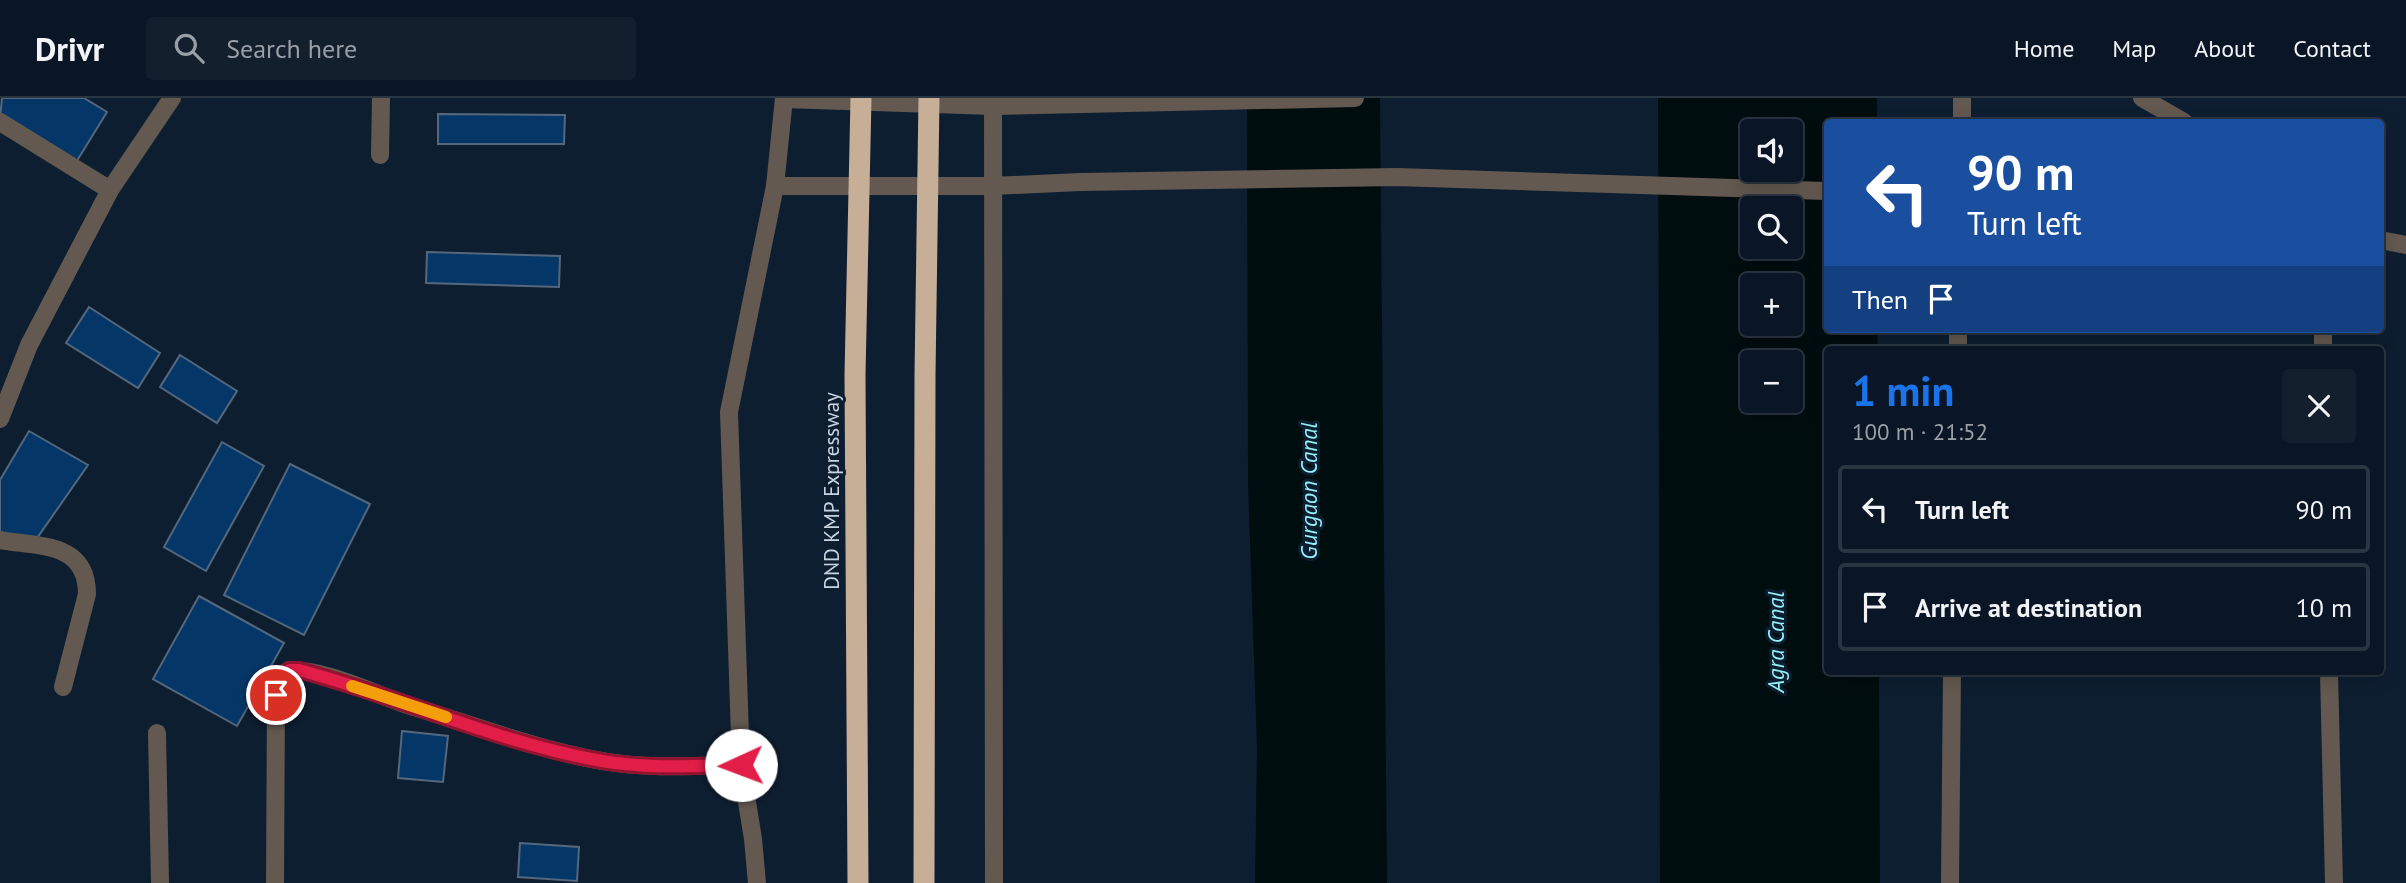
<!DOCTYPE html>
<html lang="en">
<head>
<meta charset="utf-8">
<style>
	body { margin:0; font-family:"PT Sans",sans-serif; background:#131f2d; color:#f1f3f6; height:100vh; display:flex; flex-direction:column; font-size:26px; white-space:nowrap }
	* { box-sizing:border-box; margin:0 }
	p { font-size:23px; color:#999fa7 }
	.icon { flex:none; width:38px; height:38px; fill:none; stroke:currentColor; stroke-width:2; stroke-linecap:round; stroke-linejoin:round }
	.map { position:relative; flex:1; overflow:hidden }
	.panel { position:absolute; left:1824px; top:248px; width:560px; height:329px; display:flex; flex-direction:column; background:#0a1625; border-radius:7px; box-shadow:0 4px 18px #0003,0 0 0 2px #2a3542 }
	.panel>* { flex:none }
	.banner { position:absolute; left:1824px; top:21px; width:560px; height:214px; border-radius:7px; box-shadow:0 4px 18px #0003,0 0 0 2px #2a3542; background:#1a4fa0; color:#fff; overflow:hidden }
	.tools { position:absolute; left:1740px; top:21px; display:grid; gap:14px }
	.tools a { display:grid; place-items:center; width:63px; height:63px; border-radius:7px; background:#0a1625; box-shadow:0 4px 18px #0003,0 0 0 2px #2a3542; font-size:35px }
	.pin { position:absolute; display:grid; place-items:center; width:60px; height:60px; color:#fff; margin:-30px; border:4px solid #fff; border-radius:50%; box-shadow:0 2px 7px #0007 }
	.me { position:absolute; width:77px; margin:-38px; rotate:268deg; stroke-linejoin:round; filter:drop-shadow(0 0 5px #0008) }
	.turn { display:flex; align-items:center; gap:24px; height:147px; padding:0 28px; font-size:32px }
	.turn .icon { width:91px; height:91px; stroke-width:2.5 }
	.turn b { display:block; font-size:49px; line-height:60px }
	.then { display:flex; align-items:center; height:66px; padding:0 28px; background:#0003; gap:14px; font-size:26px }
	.round { display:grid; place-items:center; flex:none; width:74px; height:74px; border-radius:7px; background:#131f2d }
	.overview { display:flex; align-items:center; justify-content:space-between; height:119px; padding:0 28px }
	h1 { font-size:42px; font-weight:600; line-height:52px; color:#1a73e8 }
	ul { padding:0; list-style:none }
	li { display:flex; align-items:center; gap:21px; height:88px; margin:0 14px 10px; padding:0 14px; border:4px solid #2a3542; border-radius:7px }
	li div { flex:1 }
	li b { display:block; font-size:26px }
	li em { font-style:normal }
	header { display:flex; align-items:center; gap:42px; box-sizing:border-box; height:98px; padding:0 35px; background:#0a1625; border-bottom:2px solid #2a3542 }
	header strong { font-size:33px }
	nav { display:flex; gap:38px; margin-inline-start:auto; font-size:24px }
	.search { width:490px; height:63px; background:#131f2d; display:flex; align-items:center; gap:18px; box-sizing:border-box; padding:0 24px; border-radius:7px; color:#999fa7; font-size:26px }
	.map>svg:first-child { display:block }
	.water { fill:#000d0f; fill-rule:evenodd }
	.building { fill:#043767; stroke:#54677d; stroke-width:2 }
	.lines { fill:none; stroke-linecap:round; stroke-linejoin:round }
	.minor { stroke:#635950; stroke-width:18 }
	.highway { stroke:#c6ae97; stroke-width:21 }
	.route-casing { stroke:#92132f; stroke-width:18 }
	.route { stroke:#e11d48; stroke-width:12 }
	.slow { stroke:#f59e0b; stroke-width:12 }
	.labels { text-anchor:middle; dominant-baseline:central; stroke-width:6; stroke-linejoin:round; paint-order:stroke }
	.street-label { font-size:21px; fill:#c8d3e0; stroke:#0e1e31 }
	.water-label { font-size:23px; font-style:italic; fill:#92f2f8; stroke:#0e1e31 }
</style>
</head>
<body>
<header>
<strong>Drivr</strong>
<div class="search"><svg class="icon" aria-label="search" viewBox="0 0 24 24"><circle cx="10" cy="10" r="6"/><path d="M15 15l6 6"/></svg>Search here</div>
<nav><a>Home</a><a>Map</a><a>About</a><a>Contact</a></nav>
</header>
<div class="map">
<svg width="2406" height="785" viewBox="0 0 2406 785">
	<rect width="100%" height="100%" fill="#0e1e31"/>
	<g class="water">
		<path d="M 1247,0 L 1380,0 L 1387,785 L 1255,785 L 1257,650 L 1248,385 Z"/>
		<path d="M 1658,0 L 1877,0 L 1877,24 L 1827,24 L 1827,231 L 1877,231 L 1878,252 L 1827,252 L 1827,574 L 1879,574 L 1880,785 L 1660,785 ZM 1752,33 L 1790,33 L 1790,72 L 1752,72 ZM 1752,110 L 1790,110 L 1790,149 L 1752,149 ZM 1752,187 L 1790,187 L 1790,226 L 1752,226 ZM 1752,264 L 1790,264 L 1790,303 L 1752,303 Z"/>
	</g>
	<g class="building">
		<path d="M 2,0 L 84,0 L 107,14 L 75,66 L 0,21 Z"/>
		<path d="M 438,16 L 565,17 L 564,46 L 438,46 Z"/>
		<path d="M 427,154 L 560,158 L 559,189 L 426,185 Z"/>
		<path d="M 89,209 L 160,255 L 138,290 L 66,245 Z"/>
		<path d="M 180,257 L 237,293 L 217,325 L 160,289 Z"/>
		<path d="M 29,333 L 88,367 L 35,443 L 0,434 L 0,382 Z"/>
		<path d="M 222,344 L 264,368 L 206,473 L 164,449 Z"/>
		<path d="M 290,366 L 370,406 L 304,537 L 224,497 Z"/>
		<path d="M 199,498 L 284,545 L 237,628 L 153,581 Z"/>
		<path d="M 402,633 L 448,638 L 443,684 L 398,680 Z"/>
		<path d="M 520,745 L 579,749 L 577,783 L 518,779 Z"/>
	</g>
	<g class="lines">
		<g class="minor">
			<path d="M 993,0 L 994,785"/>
			<path d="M 1962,0 L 1962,24"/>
			<path d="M 2142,0 L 2184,24"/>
			<path d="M 784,1 L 993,8 L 1355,0"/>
			<path d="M 0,24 L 110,92"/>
			<path d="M 380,57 L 381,0"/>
			<path d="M 775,88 L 992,88 L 1080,84 L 1397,79 L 1827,93"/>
			<path d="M 2380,142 L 2406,147"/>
			<path d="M 2323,231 L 2323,252"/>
			<path d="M 1958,252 L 1958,231"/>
			<path d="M 0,321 L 29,247 L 110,92 L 172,0"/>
			<path d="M 0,442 C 40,449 87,444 87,496 L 63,589"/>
			<path d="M 2329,574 L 2334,785"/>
			<path d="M 157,635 L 160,785"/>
			<path d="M 275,785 L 276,597 L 280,580 L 289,572 C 330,572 377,598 417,610 C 478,629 539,652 602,663 C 648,671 694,668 741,667"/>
			<path d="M 757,785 L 753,741 L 741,667 L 729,314 L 775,88 L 784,0"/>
			<path d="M 1950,785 L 1952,574"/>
		</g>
		<g class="highway">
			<path d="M 858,785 L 855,277 L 861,0"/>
			<path d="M 924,785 L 925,277 L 929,0"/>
		</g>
	</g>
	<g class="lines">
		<g class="route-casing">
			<path id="route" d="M 276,597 L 280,580 L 289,572 L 299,572 C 401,599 498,645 602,663 C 648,671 694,668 741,667"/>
		</g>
		<use href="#route" class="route"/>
		<path class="slow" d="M 352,588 L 446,619"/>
	</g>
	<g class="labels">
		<g class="street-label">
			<text transform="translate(831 393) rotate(-90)">DND KMP Expressway</text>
		</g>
		<g class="water-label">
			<text transform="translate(1308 393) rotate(-90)">Gurgaon Canal</text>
			<text transform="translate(1775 544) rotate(-90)">Agra Canal</text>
		</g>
	</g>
</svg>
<div class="tools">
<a><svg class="icon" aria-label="sound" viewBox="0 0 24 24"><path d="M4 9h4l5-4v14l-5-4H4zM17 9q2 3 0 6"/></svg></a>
<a><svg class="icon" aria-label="search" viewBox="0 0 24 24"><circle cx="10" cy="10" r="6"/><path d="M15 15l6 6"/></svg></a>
<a>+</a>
<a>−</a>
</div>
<div class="pin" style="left:276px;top:597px;background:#d93025"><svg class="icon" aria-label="arrive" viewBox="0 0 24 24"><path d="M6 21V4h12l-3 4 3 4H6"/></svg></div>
<svg class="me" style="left:741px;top:667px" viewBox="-20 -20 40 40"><circle r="19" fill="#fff"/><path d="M0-13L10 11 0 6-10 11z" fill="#e11d48"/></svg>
<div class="banner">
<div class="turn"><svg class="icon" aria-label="left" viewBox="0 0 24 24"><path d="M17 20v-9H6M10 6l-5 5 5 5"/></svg><div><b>90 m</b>Turn left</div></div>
<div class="then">Then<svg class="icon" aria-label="arrive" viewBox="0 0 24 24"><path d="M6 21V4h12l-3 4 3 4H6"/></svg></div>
</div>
<section class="panel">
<div class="overview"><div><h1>1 min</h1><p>100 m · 21:52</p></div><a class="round"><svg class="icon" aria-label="close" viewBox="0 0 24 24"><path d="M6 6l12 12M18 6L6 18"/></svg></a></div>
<ul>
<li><svg class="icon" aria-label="left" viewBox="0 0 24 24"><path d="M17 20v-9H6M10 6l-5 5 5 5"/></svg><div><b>Turn left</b></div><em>90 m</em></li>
<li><svg class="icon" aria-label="arrive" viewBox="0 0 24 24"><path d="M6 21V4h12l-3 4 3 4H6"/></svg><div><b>Arrive at destination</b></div><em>10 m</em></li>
</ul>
</section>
</div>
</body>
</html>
